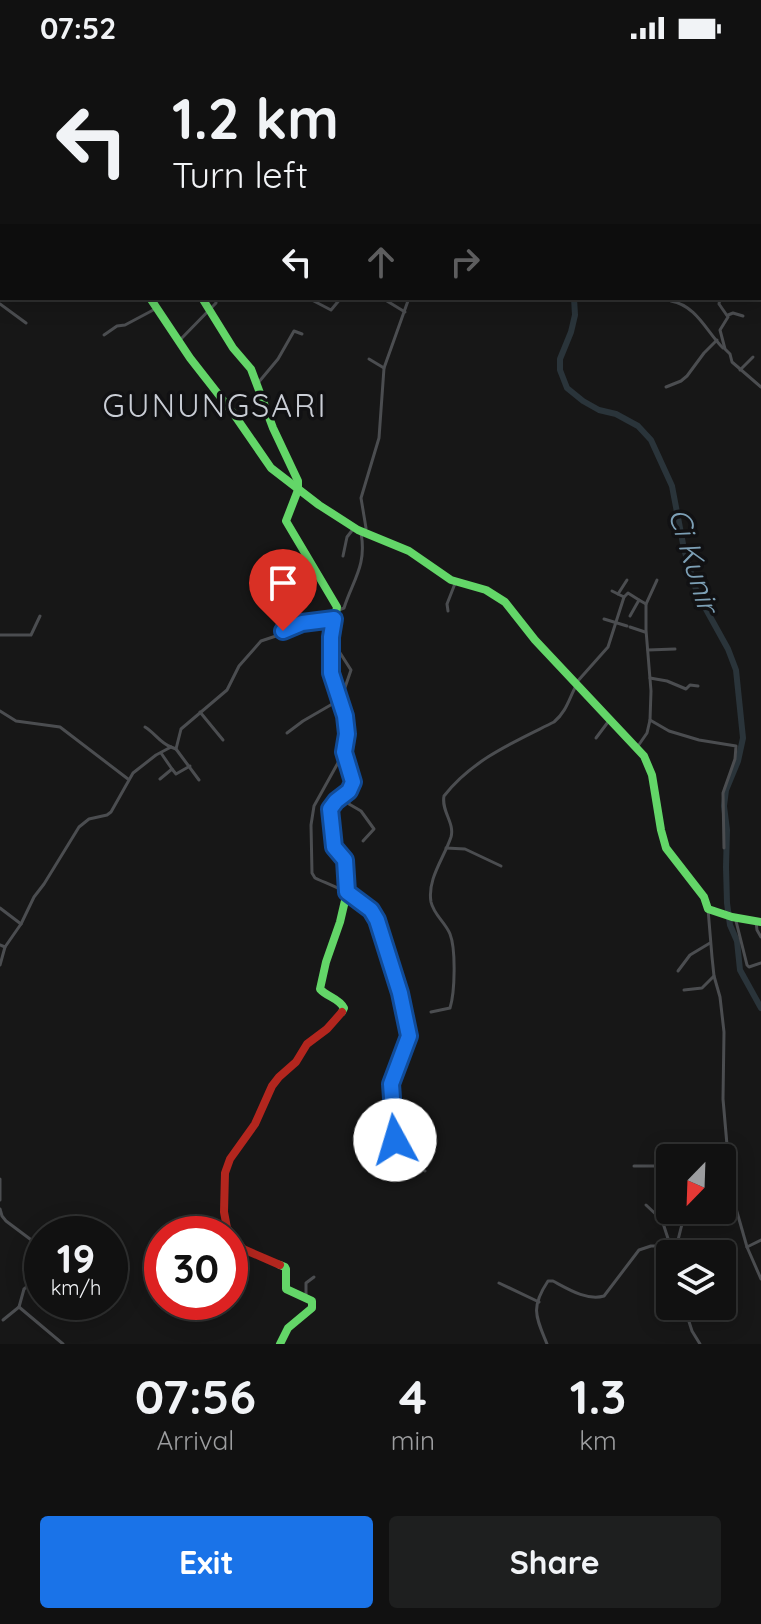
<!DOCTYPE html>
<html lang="en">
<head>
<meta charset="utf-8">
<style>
	body { margin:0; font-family:Quicksand,sans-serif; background:#1e1f1f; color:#f1f3f6; height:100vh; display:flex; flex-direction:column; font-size:30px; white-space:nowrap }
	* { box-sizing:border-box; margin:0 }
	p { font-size:26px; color:#9c9d9f }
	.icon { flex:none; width:44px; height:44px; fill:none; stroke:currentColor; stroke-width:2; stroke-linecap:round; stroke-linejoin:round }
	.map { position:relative; height:1288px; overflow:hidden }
	.side { display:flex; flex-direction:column; background:#111; flex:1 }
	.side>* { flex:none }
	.top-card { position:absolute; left:0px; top:0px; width:762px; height:244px; box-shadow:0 4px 20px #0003,0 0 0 2px #303131; background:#111; color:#f1f3f6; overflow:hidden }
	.needle { width:52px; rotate:203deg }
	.controls { position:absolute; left:656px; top:1088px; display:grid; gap:16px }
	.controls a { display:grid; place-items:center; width:80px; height:80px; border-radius:8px; background:#111; box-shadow:0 4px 20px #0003,0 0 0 2px #303131; font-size:40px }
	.speed { position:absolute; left:24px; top:1160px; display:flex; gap:16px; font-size:40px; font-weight:700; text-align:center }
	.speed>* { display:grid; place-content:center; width:104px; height:104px; border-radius:50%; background:#111; box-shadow:0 4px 20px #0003,0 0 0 2px #303131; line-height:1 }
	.speed small { font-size:20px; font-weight:400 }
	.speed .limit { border:12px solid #d22; background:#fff; color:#111 }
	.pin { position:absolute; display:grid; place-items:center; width:68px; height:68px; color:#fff; margin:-82px -34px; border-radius:50% 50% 50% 0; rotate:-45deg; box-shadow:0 0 8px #0007 }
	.pin .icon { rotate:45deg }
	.me { position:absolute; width:88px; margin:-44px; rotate:354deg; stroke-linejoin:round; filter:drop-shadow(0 0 6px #0008) }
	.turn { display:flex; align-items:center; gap:28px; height:168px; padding:0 40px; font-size:36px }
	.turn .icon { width:104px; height:104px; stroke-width:2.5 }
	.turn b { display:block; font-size:56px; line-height:68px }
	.lanes { display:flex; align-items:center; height:76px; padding:0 40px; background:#0003; justify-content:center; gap:40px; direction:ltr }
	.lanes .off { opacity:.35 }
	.eta { display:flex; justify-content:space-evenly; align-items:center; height:136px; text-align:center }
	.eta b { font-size:48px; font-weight:800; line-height:56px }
	.primary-button { display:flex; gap:16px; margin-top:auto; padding:16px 40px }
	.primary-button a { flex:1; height:92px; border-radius:8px; background:#1a73e8; color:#fff; font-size:32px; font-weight:800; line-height:92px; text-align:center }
	.primary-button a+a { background:#1e1f1f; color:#f1f3f6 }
	.status { display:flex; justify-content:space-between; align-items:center; height:56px; padding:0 40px; background:#111; direction:ltr }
	.status svg { height:22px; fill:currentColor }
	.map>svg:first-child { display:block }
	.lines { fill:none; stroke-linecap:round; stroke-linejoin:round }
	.river { stroke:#2a343a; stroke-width:6 }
	.street { stroke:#4b4d50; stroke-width:3 }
	.fast { stroke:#63d668; stroke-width:8 }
	.jam { stroke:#b3261e; stroke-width:8 }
	.route-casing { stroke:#114b97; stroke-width:20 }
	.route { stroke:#1a73e8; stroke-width:14 }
	.labels { text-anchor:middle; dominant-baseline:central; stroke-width:7; stroke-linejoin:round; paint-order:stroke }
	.water-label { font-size:30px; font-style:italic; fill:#7da0b6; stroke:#111113 }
	.quarter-label { font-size:32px; letter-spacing:2px; fill:#c9cdd5; stroke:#111113 }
</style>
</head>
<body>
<div class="status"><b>07:52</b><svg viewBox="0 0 49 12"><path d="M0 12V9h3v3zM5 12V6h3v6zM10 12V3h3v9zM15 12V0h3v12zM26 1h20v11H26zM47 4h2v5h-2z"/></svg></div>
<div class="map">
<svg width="761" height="1288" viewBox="0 0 761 1288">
	<rect width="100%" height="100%" fill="#171717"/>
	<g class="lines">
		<g class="river">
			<path d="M 551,0 L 551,2"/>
			<path d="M 574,242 L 575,259 L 571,276 L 560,303 L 560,314 L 567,332 L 583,345 L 599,354 L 616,358 L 638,370 L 651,384 L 672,430 L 684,493 L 697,537 L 728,593 L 736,614 L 743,682 L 738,705 L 726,734 L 724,750 L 727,774 L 726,811 L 727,847 L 730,869 L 737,885 L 740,914 L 761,952"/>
		</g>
		<g class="street">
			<path d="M 99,0 L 100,2"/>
			<path d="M 340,0 L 342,2"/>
			<path d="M 532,0 L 534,2"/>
			<path d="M 756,0 L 758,2"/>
			<path d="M 494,2 L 495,0"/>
			<path d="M 760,4 L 761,4"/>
			<path d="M 760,32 L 761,25"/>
			<path d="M 760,137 L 761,138"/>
			<path d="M 0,167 L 2,171"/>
			<path d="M 0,215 L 2,212"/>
			<path d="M 308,242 L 331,254 L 341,242"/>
			<path d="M 382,242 L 405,256"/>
			<path d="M 720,242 L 719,248 L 728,261 L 720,274 L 725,293 L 730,298 L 732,306 L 761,331"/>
			<path d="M 671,245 C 697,250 706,275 723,292"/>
			<path d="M 0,248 L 26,267"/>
			<path d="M 728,259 L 733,257 L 743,260"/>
			<path d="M 104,279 L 117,270 L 125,269 L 157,252"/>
			<path d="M 179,285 L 216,247 L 216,242"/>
			<path d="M 369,303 L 384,312"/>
			<path d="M 740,314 L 753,301"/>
			<path d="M 258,327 L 278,303 L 294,275 L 302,278"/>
			<path d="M 666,331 L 681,325 L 687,320 L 704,297 L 717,284"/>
			<path d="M 365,478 L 366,472 L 361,442 L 379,382 L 384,312 L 409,242"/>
			<path d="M 343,500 L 347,481 L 354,472"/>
			<path d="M 612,535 L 624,541 L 628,537 L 639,544"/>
			<path d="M 618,538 L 627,524"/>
			<path d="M 336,555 L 344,552 C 353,524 367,509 361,477"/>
			<path d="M 448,555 L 447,548 L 456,525"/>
			<path d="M 630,560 L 639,544 L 646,548"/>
			<path d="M 604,563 L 627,570"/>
			<path d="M 630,571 L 645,576"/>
			<path d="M 0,579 L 31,579 L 40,560"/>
			<path d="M 648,594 L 675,593"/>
			<path d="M 650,622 L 667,625 L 686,633 L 690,629 L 698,630"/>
			<path d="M 576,627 L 608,591 L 624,541"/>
			<path d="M 0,655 L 16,665 L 60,671 L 128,723"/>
			<path d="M 200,656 L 223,684"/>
			<path d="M 650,664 L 669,675 L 699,684 L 736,690 L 735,703 L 723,737 L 724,792"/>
			<path d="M 145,671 C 155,677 160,687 171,691"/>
			<path d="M 287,677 L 303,665 L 341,643 L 351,614 L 335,589"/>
			<path d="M 596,682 L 608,666"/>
			<path d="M 638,690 L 647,677 L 650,664 L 651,635 L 646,574 L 646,548 L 657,524"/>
			<path d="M 176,693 L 199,724"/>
			<path d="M 344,696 L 314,750 L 311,769 L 312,817 L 315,822 C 337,832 366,841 377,864 L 400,937 L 409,980 L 391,1028 L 395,1084 L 404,1101 L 425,1115"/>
			<path d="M 172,713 L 176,718 L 190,710"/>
			<path d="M 160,723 L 172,713 L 161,697"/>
			<path d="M 349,736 L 349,748 L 361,755 L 374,773 L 363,785"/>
			<path d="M 446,792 L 465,793 L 501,810"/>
			<path d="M 0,852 L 21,868"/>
			<path d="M 708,853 L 712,901 L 714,920 L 720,941 L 724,976 L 723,1043 L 731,1135 L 747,1191 L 761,1223"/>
			<path d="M 735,861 L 747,909 L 749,911 L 761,907"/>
			<path d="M 756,866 L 757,874 L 761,881"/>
			<path d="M 0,889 L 5,891 L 21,868 L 34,841 L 44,828 L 79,771 L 89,763 L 107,759 L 111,756 L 133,717 L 156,699 L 171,691 L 176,693 L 181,673 L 227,634 L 239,610 L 261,585 L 276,580 L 302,567 L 325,563 L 334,563"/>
			<path d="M 0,909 L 5,891"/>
			<path d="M 678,915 L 690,899 L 710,887"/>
			<path d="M 684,934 L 702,932 L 714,920"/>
			<path d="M 431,956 L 450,952 C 455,936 456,893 450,878 C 445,866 434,859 431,846 C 427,823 444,802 451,781 C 455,767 441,755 444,740 C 473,703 514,686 554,666 C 567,655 569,642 577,628"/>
			<path d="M 634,1110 L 662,1110 L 670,1113"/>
			<path d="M 0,1123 L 0,1144"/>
			<path d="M 722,1146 L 733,1144"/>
			<path d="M 646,1149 L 662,1164 L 673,1198"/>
			<path d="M 0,1153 L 2,1160 L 6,1165 L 42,1192"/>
			<path d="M 747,1191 L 761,1184"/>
			<path d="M 42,1219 L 24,1233 L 19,1251 L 63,1288"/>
			<path d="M 499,1227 L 539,1246"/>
			<path d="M 306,1239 L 306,1227 L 314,1221"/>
			<path d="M 684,1250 L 692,1275 L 700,1288"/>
			<path d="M 3,1264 L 19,1251"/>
			<path d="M 547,1288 C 536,1261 530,1252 548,1225 L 553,1225 C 568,1233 587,1245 604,1240 L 639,1194 L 651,1190 L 674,1190 L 677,1188 L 684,1160 L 687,1154"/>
		</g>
		<g class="fast">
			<path d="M 0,103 L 2,104"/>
			<path d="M 150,242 L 190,302 L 233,357 L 271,412 L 319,449 L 358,474 L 409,495 L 451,524 L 486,534 L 505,546 L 535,584 L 644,700 L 652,719 L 661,774 L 666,792 L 704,841 L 708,853 L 732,861 L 761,866"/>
			<path d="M 202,242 L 233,292 L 251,313 L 273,372 L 298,425 L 298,434 L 286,465 L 337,551 L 332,578 L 331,617 L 345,660 L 347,678 L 344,696 L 353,726 C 348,738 338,743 330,753 L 334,791 L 345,804 L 347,836 L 340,866 L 326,906 L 320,933 C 327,941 339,942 344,952 L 342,956"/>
			<path d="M 280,1288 L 288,1272 L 312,1252 L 312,1245 L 286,1233 L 286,1213 L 285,1211 L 280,1209"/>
		</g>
		<path class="jam" d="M 280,1209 L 243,1193 L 227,1172 L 224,1156 L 225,1117 L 230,1103 L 255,1068 L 272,1030 L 279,1021 L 296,1006 L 307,988 L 327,973 L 342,956"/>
	</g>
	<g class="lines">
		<g class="route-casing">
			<path id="route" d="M 283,575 L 302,567 L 334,563 L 331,581 L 331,617 L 345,660 L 347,678 L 344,696 L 353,726 L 349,735 L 336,745 L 330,753 L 334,791 L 345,804 L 347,836 L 371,854 L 377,864 L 400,937 L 409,980 L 391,1028 L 395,1084"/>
		</g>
		<use href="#route" class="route"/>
	</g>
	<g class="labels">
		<g class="water-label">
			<text transform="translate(694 504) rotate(73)">Ci Kunir</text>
		</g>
		<g class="quarter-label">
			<text x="215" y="349">GUNUNGSARI</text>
		</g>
	</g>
</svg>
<div class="controls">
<a><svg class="needle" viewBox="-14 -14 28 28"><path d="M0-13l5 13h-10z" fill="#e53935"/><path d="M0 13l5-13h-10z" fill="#9c9d9f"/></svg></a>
<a><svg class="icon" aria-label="layers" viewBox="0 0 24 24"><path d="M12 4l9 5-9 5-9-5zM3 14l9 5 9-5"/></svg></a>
</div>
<div class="speed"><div>19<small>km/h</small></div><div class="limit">30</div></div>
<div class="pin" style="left:283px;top:575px;background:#d93025"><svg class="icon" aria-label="arrive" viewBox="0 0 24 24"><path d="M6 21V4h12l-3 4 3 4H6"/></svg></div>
<svg class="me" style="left:395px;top:1084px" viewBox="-20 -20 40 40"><circle r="19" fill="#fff"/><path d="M0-13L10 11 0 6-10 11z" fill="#1a73e8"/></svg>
<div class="top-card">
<div class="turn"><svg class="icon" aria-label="left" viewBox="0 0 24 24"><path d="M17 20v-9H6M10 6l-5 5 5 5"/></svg><div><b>1.2 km</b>Turn left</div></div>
<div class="lanes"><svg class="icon" aria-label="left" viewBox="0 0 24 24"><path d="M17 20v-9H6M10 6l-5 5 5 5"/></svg><svg class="icon off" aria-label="ahead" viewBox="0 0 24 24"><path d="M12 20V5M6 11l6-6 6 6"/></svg><svg class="icon off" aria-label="right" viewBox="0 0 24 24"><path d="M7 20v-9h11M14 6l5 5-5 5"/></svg></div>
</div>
</div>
<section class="side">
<div class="eta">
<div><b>07:56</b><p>Arrival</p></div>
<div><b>4</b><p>min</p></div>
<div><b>1.3</b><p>km</p></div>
</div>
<div class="primary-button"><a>Exit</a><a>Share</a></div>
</section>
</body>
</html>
